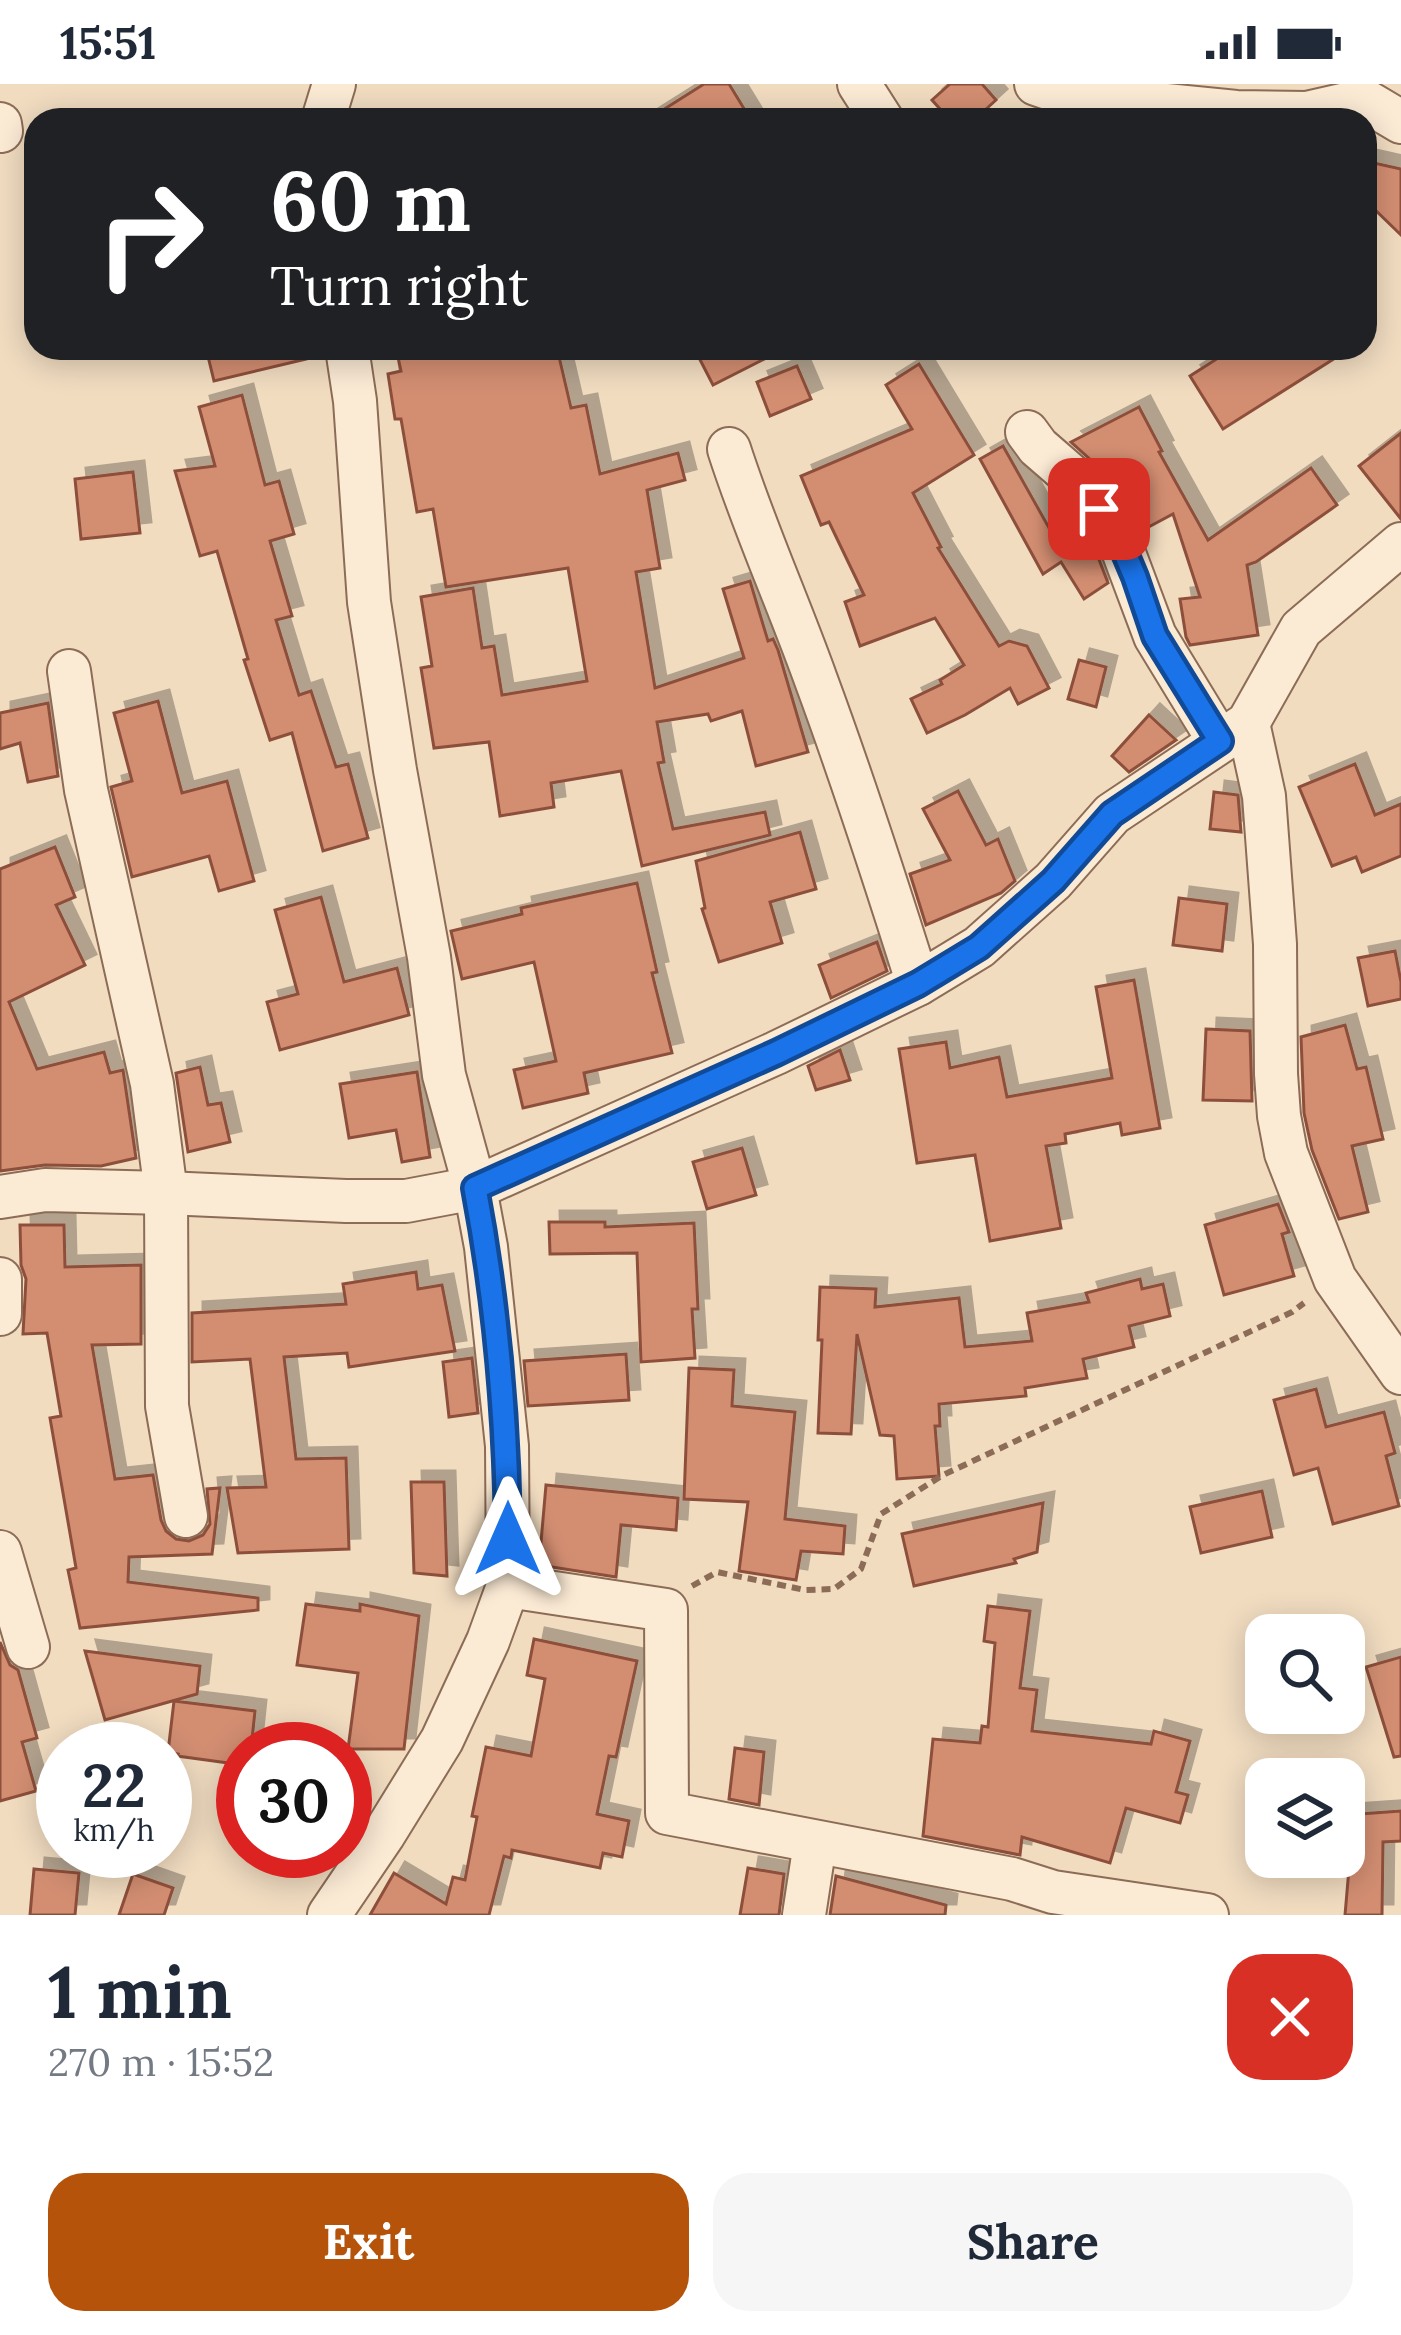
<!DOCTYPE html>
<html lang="en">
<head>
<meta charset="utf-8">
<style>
	body { margin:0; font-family:Lora,serif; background:#f6f6f7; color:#1f2937; height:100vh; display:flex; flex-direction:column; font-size:45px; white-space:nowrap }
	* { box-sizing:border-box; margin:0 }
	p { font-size:39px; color:#747a83 }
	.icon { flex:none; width:66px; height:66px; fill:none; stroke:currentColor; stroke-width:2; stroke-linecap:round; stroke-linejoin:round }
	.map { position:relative; height:1831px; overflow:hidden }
	.panel { display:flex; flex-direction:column; background:#fff; flex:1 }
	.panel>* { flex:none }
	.hud { position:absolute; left:24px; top:24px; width:1353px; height:252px; border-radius:36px; box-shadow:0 6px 30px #0003; background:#202124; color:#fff; overflow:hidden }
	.tools { position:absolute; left:1245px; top:1530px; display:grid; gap:24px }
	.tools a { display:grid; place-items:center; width:120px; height:120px; border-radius:24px; background:#fff; box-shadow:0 6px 30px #0003; font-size:60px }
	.speed { position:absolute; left:36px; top:1638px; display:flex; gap:24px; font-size:60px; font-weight:700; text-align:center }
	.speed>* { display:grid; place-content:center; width:156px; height:156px; border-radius:50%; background:#fff; box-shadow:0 6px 30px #0003; line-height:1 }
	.speed small { font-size:30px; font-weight:400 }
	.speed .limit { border:18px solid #d22; background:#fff; color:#111 }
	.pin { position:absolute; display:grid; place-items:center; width:102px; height:102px; color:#fff; margin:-51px; border-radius:24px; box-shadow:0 6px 18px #0006 }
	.me { position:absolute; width:132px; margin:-66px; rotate:0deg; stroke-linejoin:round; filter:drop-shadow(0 0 9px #0008) }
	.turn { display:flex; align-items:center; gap:42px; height:252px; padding:0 48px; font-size:54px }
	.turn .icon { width:156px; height:156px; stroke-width:2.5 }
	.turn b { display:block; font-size:84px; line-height:102px }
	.round { display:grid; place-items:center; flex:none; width:126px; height:126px; border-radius:36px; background:#f6f6f7 }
	.head { display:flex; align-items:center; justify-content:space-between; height:204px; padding:0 48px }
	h1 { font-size:72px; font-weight:800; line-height:90px }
	.cta { display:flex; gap:24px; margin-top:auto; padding:24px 48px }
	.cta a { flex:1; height:138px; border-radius:36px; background:#b45309; color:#fff; font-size:48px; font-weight:800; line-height:138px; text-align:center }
	.cta a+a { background:#f6f6f7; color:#1f2937 }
	.status { display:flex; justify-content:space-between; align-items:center; height:84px; padding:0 60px; background:#fff; direction:ltr }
	.status svg { height:33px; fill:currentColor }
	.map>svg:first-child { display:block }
	.building { fill:#d38e72; stroke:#8d503a; stroke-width:3; filter:url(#shadow) }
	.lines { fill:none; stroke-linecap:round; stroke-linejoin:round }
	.minor-casing { stroke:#8c6c56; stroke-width:46 }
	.path { stroke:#8c6c56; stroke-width:6; stroke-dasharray:9 6; stroke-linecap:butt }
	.minor { stroke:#fbead4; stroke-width:42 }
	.route-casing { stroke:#114b97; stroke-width:30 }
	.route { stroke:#1a73e8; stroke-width:21 }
</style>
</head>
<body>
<div class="status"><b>15:51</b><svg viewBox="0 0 49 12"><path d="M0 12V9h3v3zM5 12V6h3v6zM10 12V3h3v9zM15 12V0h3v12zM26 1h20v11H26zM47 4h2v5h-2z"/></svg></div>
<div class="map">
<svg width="1401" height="1831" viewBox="0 0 1401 1831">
	<defs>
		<filter id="shadow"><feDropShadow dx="11" dy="-11" stdDeviation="0" flood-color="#0004"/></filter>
	</defs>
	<rect width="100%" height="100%" fill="#f1dcc0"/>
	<g class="building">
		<path d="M 704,0 L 729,0 L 751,36 L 647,36 Z"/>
		<path d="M 950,0 L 982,0 L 996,16 L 974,36 L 950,36 L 932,16 Z"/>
		<path d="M 1365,77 L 1401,85 L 1401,151 L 1365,116 Z"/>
		<path d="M 206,264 L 305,264 L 306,275 L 214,297 Z"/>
		<path d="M 396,264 L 557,264 L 571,324 L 586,321 L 600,390 L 678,369 L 685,396 L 647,406 L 660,484 L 636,488 L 655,604 L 744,574 L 723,505 L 750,497 L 768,557 L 773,555 L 778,566 L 808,668 L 756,682 L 742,627 L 711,637 L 708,630 L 657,638 L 664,678 L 658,679 L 673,745 L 765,728 L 770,751 L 642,782 L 621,687 L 551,699 L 554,723 L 500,732 L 489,658 L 434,664 L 421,584 L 432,582 L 421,513 L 473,504 L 482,564 L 494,562 L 502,611 L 587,597 L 568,484 L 446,503 L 433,425 L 417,428 L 401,335 L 395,335 L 388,290 L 401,287 Z"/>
		<path d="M 694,264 L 786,264 L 713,301 Z"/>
		<path d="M 1203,264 L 1351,264 L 1223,345 L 1190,292 L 1215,276 Z"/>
		<path d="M 919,280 L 974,371 L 913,409 L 941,463 L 938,464 L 999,562 L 1009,557 L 1027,562 L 1049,604 L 1018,620 L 1010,604 L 965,631 L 927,649 L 911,615 L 942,600 L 940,596 L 964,581 L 935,534 L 860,562 L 845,518 L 864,511 L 829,438 L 821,441 L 801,392 L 912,345 L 886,301 Z"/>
		<path d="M 797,282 L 811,315 L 770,332 L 757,298 Z"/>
		<path d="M 242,311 L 265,401 L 279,397 L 294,450 L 270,457 L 292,532 L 276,536 L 299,611 L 311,607 L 336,683 L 348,680 L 368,754 L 323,767 L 292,649 L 270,656 L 244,576 L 248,575 L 217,467 L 200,472 L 175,387 L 215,382 L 199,323 Z"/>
		<path d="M 1139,323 L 1162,367 L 1159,368 L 1208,456 L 1311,384 L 1337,421 L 1256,478 L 1247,481 L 1258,551 L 1190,561 L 1186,553 L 1180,515 L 1200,513 L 1173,430 L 1143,446 L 1137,433 L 1103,387 L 1071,358 Z"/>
		<path d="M 1401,349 L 1401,435 L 1359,382 Z"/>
		<path d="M 1003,362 L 1057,458 L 1081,442 L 1093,460 L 1108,499 L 1084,515 L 1061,478 L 1043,490 L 980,375 Z"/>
		<path d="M 133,388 L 140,449 L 81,455 L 75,395 Z"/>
		<path d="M 1079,576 L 1106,583 L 1096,623 L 1068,615 Z"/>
		<path d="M 158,617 L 182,709 L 227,697 L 254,797 L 219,807 L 209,772 L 132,793 L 111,703 L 132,697 L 114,629 Z"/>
		<path d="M 48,619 L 58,692 L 28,698 L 20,659 L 0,665 L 0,629 Z"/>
		<path d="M 1149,631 L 1176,656 L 1129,688 L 1112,672 Z"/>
		<path d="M 1355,680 L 1375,731 L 1401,720 L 1401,772 L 1362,788 L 1356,773 L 1332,782 L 1299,703 Z"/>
		<path d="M 958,707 L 986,761 L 998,755 L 1015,797 L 1001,809 L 926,841 L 910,790 L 950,776 L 923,725 Z"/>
		<path d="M 1214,708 L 1238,711 L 1241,748 L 1210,745 Z"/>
		<path d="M 800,748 L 816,805 L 770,818 L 782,859 L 719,878 L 702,825 L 705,824 L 696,777 Z"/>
		<path d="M 55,763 L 75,813 L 56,821 L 85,881 L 9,918 L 37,985 L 104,968 L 110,989 L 123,986 L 136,1074 L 101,1082 L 45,1081 L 0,1087 L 0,785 Z"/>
		<path d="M 637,799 L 657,888 L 652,889 L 672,969 L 584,989 L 588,1009 L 523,1024 L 514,986 L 556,977 L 534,878 L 462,895 L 451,847 L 522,830 L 521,824 Z"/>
		<path d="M 321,813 L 344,898 L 397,884 L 409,931 L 280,966 L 267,918 L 298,910 L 275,826 Z"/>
		<path d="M 1179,814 L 1227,820 L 1222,867 L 1173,861 Z"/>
		<path d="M 877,858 L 887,887 L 831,914 L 819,881 Z"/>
		<path d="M 1395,867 L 1401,898 L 1401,915 L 1368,922 L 1358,874 Z"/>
		<path d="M 1134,896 L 1160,1044 L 1122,1051 L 1120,1039 L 1065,1050 L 1066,1059 L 1046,1062 L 1061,1144 L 990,1157 L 975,1071 L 917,1079 L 899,965 L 946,958 L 950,984 L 999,973 L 1007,1013 L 1112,994 L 1096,903 Z"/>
		<path d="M 1345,941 L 1357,985 L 1366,983 L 1383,1055 L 1352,1062 L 1368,1128 L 1339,1135 L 1312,1066 L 1304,1029 L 1301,953 Z"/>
		<path d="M 1206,945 L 1250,947 L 1252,1017 L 1203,1016 Z"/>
		<path d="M 840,966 L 850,996 L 816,1006 L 808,982 Z"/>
		<path d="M 200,983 L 208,1021 L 221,1019 L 230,1058 L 188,1068 L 176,989 Z"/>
		<path d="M 417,988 L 430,1073 L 402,1078 L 396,1046 L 349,1054 L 340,1000 Z"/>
		<path d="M 742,1064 L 756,1111 L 707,1125 L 693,1078 Z"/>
		<path d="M 1278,1120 L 1289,1148 L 1282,1150 L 1294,1192 L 1224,1211 L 1205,1141 Z"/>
		<path d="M 549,1138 L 605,1138 L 605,1143 L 694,1139 L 698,1225 L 692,1225 L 695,1274 L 641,1278 L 637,1169 L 550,1170 Z"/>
		<path d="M 20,1141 L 64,1141 L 65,1183 L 141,1181 L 141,1260 L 92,1261 L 115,1395 L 153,1391 L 161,1436 L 166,1447 L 176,1455 L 189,1457 L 203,1451 L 210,1440 L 207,1405 L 220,1404 L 212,1470 L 129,1473 L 128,1498 L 258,1514 L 258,1526 L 80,1544 L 68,1486 L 76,1484 L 50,1334 L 61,1332 L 47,1249 L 23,1250 L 26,1195 L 21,1181 Z"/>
		<path d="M 416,1188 L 418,1205 L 442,1201 L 455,1267 L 349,1283 L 347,1269 L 284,1273 L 296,1375 L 346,1374 L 349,1465 L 238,1469 L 227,1404 L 266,1403 L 250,1275 L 192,1278 L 192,1229 L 346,1220 L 343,1200 Z"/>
		<path d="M 1140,1195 L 1142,1205 L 1163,1200 L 1170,1232 L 1129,1242 L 1134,1263 L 1083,1275 L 1087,1294 L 1025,1304 L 1026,1312 L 939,1320 L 940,1342 L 935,1342 L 939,1392 L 897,1395 L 894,1352 L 880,1351 L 857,1250 L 851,1350 L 818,1349 L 822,1256 L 818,1256 L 820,1203 L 876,1205 L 875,1223 L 959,1214 L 965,1263 L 1032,1257 L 1027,1229 L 1089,1218 L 1086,1209 Z"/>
		<path d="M 626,1270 L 629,1316 L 528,1322 L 524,1277 Z"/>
		<path d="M 472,1274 L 478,1329 L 449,1333 L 443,1278 Z"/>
		<path d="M 689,1284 L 734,1286 L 732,1322 L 795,1328 L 785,1435 L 845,1442 L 843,1470 L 801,1467 L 796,1496 L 739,1487 L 748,1418 L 684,1415 Z"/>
		<path d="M 1316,1305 L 1326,1343 L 1384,1328 L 1395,1369 L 1386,1372 L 1399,1422 L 1333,1440 L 1318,1384 L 1294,1391 L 1274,1316 Z"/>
		<path d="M 411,1398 L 444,1398 L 447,1492 L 414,1489 Z"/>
		<path d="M 546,1401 L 678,1414 L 676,1446 L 621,1441 L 616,1493 L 539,1481 Z"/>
		<path d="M 1262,1407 L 1272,1453 L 1201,1469 L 1190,1423 Z"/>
		<path d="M 1043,1419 L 1037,1468 L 1014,1475 L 1016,1479 L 914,1502 L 902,1450 Z"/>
		<path d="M 306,1520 L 360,1527 L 360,1520 L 419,1532 L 404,1665 L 348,1665 L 358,1589 L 297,1581 Z"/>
		<path d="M 988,1522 L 1030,1527 L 1020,1604 L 1037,1606 L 1032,1647 L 1151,1660 L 1154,1647 L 1190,1657 L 1176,1708 L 1188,1711 L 1180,1739 L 1126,1724 L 1110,1779 L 1022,1753 L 1020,1771 L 923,1752 L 933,1655 L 980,1659 L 982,1642 L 988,1643 L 995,1559 L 984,1557 Z"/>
		<path d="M 534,1555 L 637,1577 L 616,1673 L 609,1672 L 597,1730 L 629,1737 L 622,1773 L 603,1769 L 600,1784 L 512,1766 L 511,1774 L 504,1772 L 489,1831 L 370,1831 L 394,1789 L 446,1820 L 453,1793 L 465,1796 L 477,1733 L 472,1732 L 486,1663 L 531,1672 L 545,1595 L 527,1591 Z"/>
		<path d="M 0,1558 L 10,1581 L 18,1586 L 37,1654 L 22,1658 L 36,1707 L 0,1717 Z"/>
		<path d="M 85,1567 L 200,1582 L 197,1610 L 105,1636 Z"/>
		<path d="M 1401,1573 L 1401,1672 L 1394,1673 L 1366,1583 Z"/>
		<path d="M 174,1617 L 255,1627 L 251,1665 L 243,1665 L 243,1681 L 177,1672 L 178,1670 L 168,1668 Z"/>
		<path d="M 735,1664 L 764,1668 L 759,1721 L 729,1715 Z"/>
		<path d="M 1401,1727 L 1401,1757 L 1383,1758 L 1382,1831 L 1345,1831 L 1350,1773 L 1346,1731 Z"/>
		<path d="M 748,1784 L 784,1790 L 779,1831 L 740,1831 Z"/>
		<path d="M 34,1785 L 79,1789 L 75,1831 L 30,1831 Z"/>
		<path d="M 133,1790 L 173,1804 L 164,1831 L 119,1831 Z"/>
		<path d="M 836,1792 L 946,1821 L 945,1831 L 830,1831 Z"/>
	</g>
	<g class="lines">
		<g class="minor-casing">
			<g id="minor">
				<path d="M 859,0 L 882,36"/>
				<path d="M 1036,0 L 1068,11 L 1236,28 L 1307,29 L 1364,16 L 1401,38"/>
				<path d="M 323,36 L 334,0"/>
				<path d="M 0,40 L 1,47"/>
				<path d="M 1027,348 L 1038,363 L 1083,402 L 1116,448 L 1155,552 L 1219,657"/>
				<path d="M 729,365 C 754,443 788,518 816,596 C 853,696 886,798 918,900"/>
				<path d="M 69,587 L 86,706 L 152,1000 L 166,1109 L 167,1322 L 186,1432"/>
				<path d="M 1248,639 L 1264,712 L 1275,860 L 1276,990 L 1279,1032 L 1286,1069 L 1335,1195 L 1401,1289"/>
				<path d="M 0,1113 L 45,1106 L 166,1109 L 346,1117 L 406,1117 L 475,1104 L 776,969 L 918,900 L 979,863 L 1053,797 L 1112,730 L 1248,639 L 1301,545 L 1401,460"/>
				<path d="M 0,1195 L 0,1230"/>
				<path d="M 0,1468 L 28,1563"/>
				<path d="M 508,1502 L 666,1526 L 667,1729 L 1012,1795 L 1053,1808 L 1207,1831"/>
				<path d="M 329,1831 L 384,1750 L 442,1656 L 488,1557 L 508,1502 L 507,1362 L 486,1163 L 475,1104 L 444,991 L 429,873 L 395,686 L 369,518 L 355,317 L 347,264"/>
				<path d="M 804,1831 L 815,1759"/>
			</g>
		</g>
		<path class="path" d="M 692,1502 L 717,1488 L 805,1506 L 834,1505 L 861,1485 L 881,1430 L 943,1391 L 1292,1228 L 1304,1219"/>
		<use href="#minor" class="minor"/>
	</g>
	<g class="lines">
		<g class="route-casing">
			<path id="route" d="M 508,1455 C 507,1338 497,1220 475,1104 L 776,969 L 918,900 L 979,863 L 1053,797 L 1112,730 L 1220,657 L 1155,552 L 1135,493 L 1116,448 L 1099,425"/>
		</g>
		<use href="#route" class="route"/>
	</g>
</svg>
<div class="tools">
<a><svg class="icon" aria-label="search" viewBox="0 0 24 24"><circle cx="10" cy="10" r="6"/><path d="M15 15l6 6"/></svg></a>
<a><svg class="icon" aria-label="layers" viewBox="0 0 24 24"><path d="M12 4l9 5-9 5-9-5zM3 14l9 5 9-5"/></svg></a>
</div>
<div class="speed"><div>22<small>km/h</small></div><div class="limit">30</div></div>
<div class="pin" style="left:1099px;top:425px;background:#d93025"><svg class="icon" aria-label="arrive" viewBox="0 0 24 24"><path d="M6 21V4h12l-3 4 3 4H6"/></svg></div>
<svg class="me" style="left:508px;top:1455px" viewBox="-20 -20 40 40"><path d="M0-17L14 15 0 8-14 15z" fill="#1a73e8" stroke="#fff" stroke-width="4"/></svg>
<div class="hud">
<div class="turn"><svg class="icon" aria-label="right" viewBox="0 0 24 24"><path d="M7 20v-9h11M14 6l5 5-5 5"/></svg><div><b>60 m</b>Turn right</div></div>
</div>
</div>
<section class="panel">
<div class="head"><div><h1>1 min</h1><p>270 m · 15:52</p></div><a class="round" style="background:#d93025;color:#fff"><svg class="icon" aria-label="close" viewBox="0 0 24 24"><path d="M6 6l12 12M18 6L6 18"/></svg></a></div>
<div class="cta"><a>Exit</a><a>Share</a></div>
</section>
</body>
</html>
